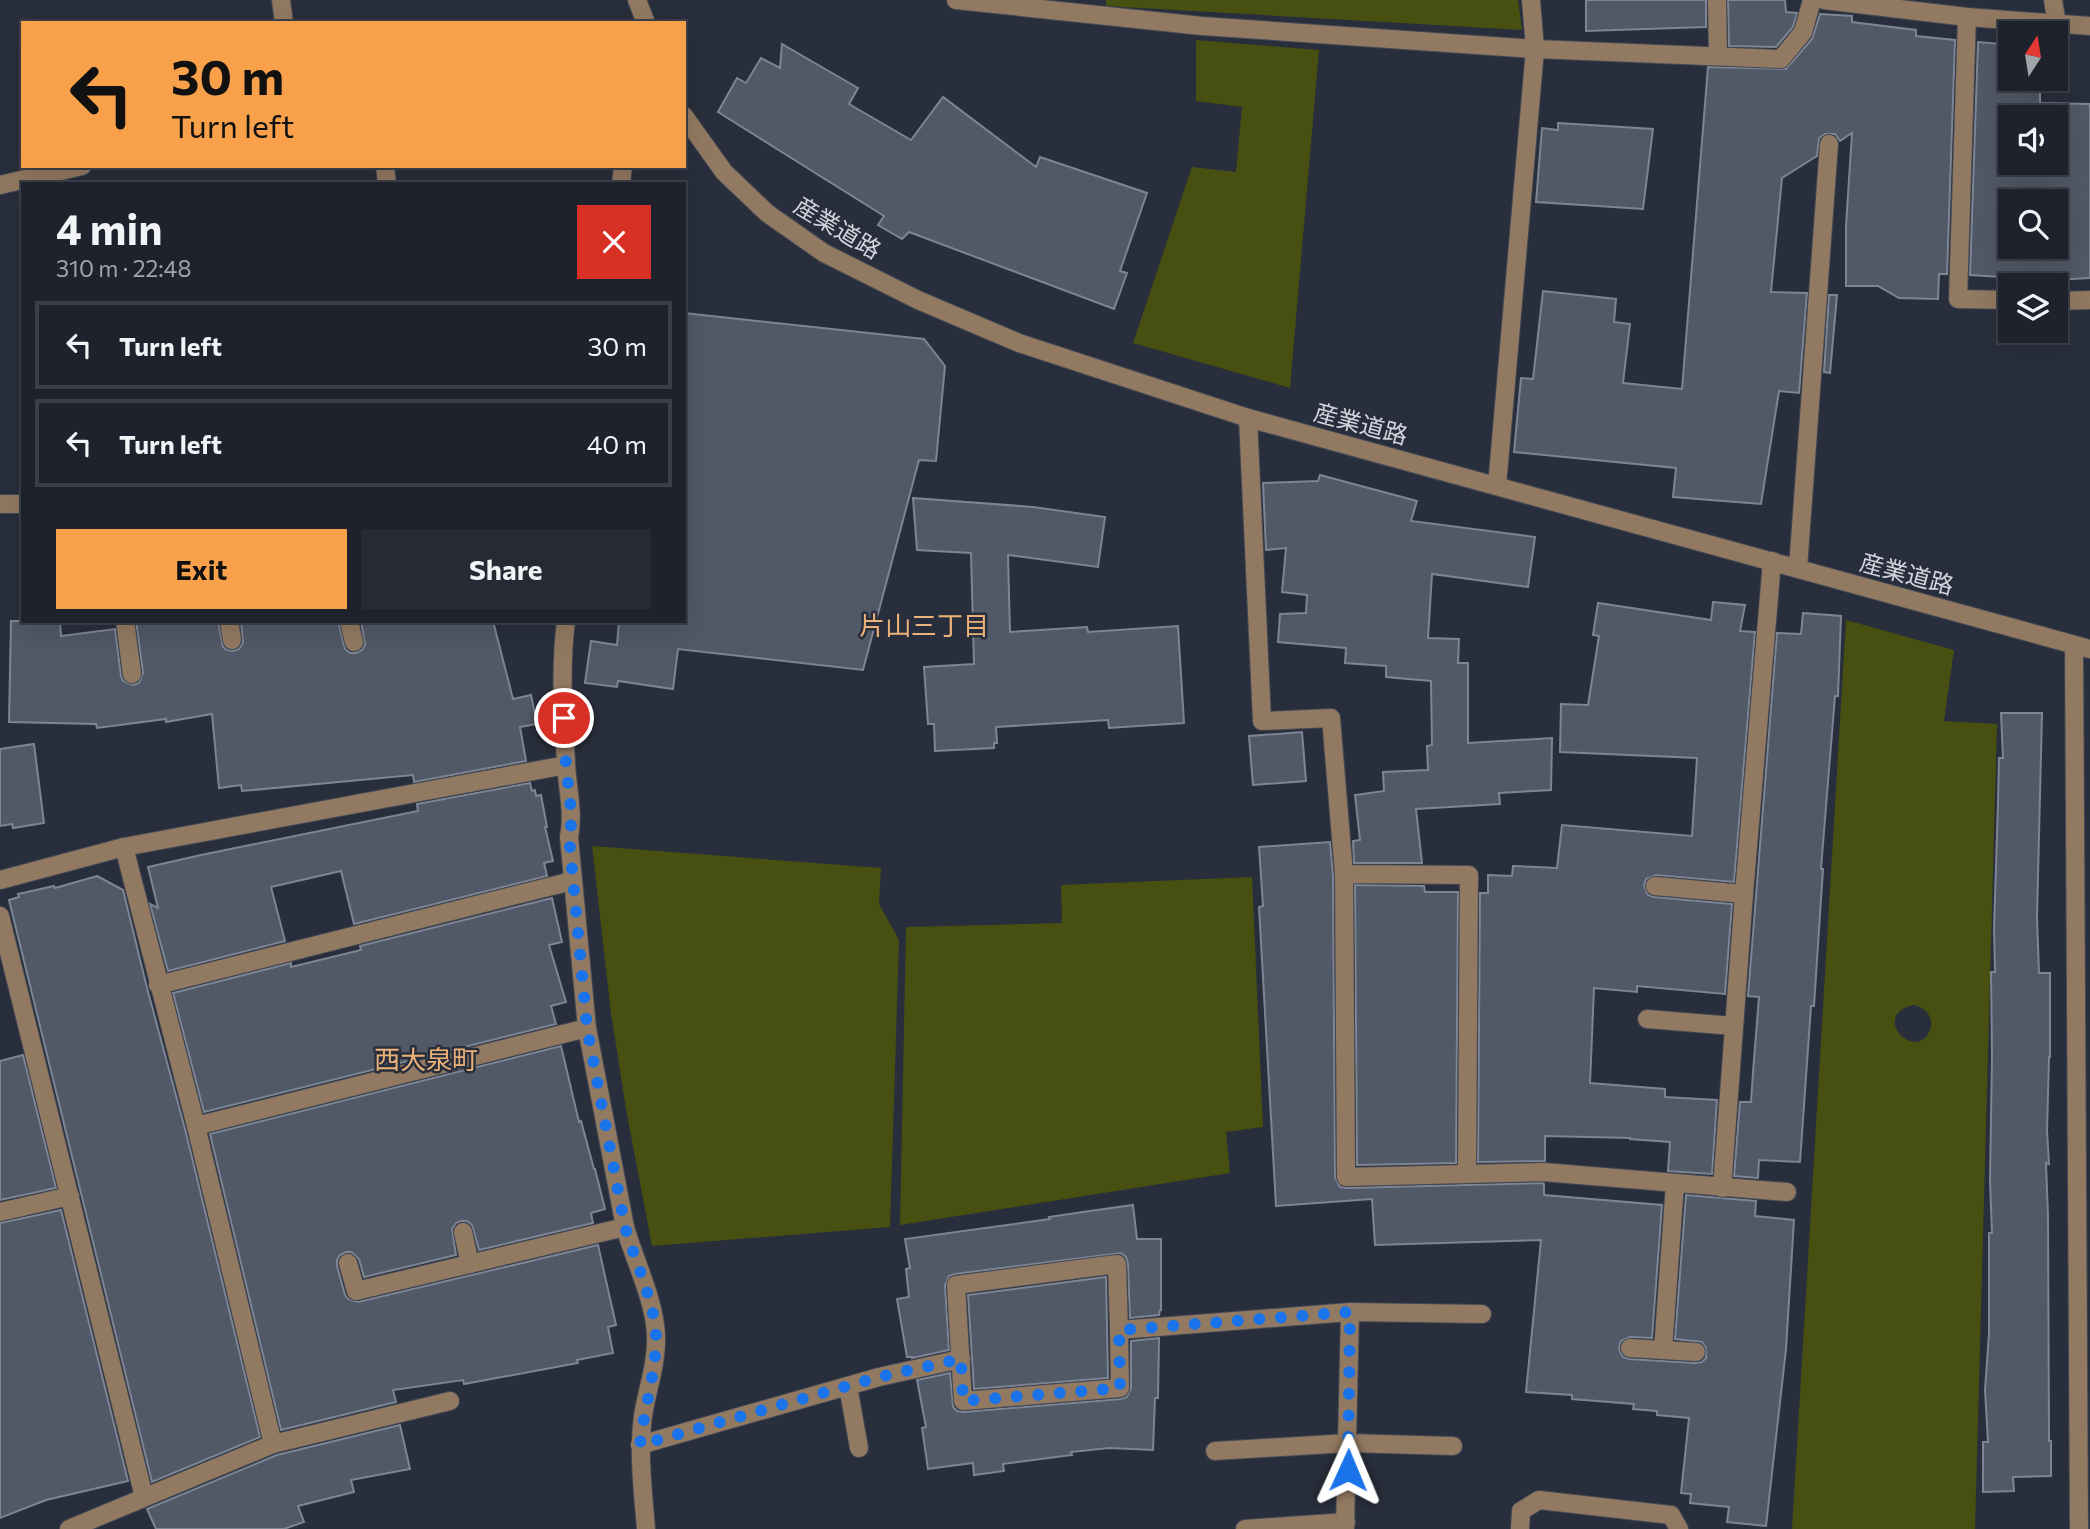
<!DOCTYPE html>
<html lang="en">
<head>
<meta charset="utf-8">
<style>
	body { margin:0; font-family:Commissioner,"Noto Sans JP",sans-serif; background:#262a34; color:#f1f3f6; height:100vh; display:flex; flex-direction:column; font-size:26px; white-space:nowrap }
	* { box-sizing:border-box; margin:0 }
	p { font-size:23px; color:#a1a4a9 }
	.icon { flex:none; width:38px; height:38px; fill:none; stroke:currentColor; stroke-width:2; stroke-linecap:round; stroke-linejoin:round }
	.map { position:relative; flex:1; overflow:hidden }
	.details { position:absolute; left:21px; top:182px; width:665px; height:441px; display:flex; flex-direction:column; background:#1e222c; border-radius:0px; box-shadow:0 7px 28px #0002,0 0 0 2px #3c3f48 }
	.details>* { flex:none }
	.hud { position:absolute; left:21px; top:21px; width:665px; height:147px; border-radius:0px; box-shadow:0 7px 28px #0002,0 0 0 2px #3c3f48; background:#f8a14a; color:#111; overflow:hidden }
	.needle { width:46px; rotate:12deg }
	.tools { position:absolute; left:1998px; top:21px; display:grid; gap:14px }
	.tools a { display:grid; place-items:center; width:70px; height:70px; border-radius:0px; background:#1e222c; box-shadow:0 7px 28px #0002,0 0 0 2px #3c3f48; font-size:35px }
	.pin { position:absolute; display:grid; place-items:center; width:60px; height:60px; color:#fff; margin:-30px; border:4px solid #fff; border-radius:50%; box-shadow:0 2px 7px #0007 }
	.me { position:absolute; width:77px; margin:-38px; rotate:1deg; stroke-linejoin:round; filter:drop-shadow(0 0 5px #0008) }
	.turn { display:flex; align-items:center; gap:24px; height:147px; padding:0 35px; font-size:32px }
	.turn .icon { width:91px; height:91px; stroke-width:2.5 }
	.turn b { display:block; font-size:49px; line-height:60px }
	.round { display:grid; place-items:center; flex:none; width:74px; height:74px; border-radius:0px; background:#262a34 }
	.overview { display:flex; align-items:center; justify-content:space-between; height:119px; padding:0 35px }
	h1 { font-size:42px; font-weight:700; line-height:52px }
	.action { display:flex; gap:14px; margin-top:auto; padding:14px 35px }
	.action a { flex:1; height:80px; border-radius:0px; background:#f8a14a; color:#111; font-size:28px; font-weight:700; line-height:80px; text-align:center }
	.action a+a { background:#262a34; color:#f1f3f6 }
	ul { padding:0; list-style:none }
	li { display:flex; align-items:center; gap:21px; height:88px; margin:0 14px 10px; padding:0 21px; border:4px solid #3c3f48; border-radius:0px }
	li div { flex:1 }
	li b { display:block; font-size:26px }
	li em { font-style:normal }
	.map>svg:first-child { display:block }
	.green { fill:#475011; fill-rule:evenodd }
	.building { fill:#515866; stroke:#7d8594; stroke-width:2; fill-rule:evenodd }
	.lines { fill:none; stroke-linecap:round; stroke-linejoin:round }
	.minor-casing { stroke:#434955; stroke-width:20 }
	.minor { stroke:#927961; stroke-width:18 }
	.route { stroke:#1a73e8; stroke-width:12; stroke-dasharray:0 21.6 }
	.labels { text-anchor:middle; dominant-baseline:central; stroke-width:5; stroke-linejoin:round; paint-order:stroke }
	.street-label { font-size:24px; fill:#d1d5de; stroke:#282e3b }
	.neighbourhood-label { font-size:26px; fill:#edb17a; stroke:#282e3b }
</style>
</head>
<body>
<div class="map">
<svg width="2090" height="1529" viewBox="0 0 2090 1529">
	<rect width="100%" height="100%" fill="#282e3b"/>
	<g class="green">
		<path d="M 1106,0 L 1518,0 L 1522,30 L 1106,6 Z"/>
		<path d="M 1196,40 L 1319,50 L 1290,388 L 1133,343 L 1192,167 L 1236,172 L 1242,107 L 1196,101 Z"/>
		<path d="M 1846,620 L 1954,650 L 1944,721 L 1997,724 L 1975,1529 L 1792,1529 ZM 1914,1005 C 1925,1007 1935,1018 1930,1030 C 1917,1064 1868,1015 1914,1005 Z"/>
		<path d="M 592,846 L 881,868 L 879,904 L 899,940 L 890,1227 L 652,1246 L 626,1109 L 611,1013 Z"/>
		<path d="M 1252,877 L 1263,1127 L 1226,1132 L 1230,1173 L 900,1225 L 906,927 L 1062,923 L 1061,885 Z"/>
	</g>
	<g class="building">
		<path d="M 1586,0 L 1706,0 L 1706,27 L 1586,31 Z"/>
		<path d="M 1728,0 L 1785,0 L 1786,12 L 1797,13 L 1793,27 L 1776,47 L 1729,46 Z"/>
		<path d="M 1820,14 L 1852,16 L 1852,22 L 1916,30 L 1916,36 L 1955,40 L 1947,274 L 1939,274 L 1938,299 L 1899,298 L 1878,286 L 1846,286 L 1846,226 L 1852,133 L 1840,141 L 1835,134 L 1825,134 L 1819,138 L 1817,156 L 1782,178 L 1771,292 L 1807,293 L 1799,393 L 1779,391 L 1761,504 L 1673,497 L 1676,468 L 1514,452 L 1521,378 L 1533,379 L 1543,291 L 1616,299 L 1614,322 L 1630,324 L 1623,383 L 1682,389 L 1708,67 L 1786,69 L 1812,39 Z"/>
		<path d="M 1978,42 L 2011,45 L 2011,79 L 2040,79 L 2040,103 L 2090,104 L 2090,278 L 2036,281 L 2036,279 L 1970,275 ZM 2011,117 L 2056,117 L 2056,163 L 2011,163 ZM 2011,201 L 2056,201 L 2056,247 L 2011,247 Z"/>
		<path d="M 782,44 L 858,88 L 849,104 L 911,140 L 943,97 L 1036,167 L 1040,157 L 1147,193 L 1120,271 L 1127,273 L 1114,309 L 909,232 L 902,239 L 878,225 L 884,216 L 718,112 L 737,78 L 746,83 L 761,58 L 780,68 Z"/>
		<path d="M 1558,123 L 1653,129 L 1643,209 L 1536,202 L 1542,128 L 1558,130 Z"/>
		<path d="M 1829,295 L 1837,295 L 1830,373 L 1824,372 Z"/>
		<path d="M 684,313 L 924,339 L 945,366 L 936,461 L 919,460 L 863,670 L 678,649 L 673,689 L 618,681 L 617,687 L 585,683 L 591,641 L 617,645 L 619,621 L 684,621 Z"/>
		<path d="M 1320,475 L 1417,501 L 1411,521 L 1535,537 L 1528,587 L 1432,574 L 1428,638 L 1459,639 L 1458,663 L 1468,663 L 1468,743 L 1552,738 L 1551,790 L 1499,793 L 1500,804 L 1416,809 L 1422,863 L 1354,863 L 1353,841 L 1360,840 L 1355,795 L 1384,791 L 1383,772 L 1428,770 L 1427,746 L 1432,745 L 1431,681 L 1386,677 L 1386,666 L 1345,663 L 1346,648 L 1278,642 L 1280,614 L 1306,613 L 1307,595 L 1282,592 L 1286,548 L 1266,550 L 1263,483 L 1318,481 Z"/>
		<path d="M 913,498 L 1033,507 L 1105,517 L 1098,567 L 1008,555 L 1010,632 L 1087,627 L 1088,632 L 1178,626 L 1184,723 L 1109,728 L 1108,720 L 996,727 L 997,743 L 994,743 L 994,748 L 935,751 L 934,724 L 928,724 L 924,667 L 974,664 L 971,553 L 917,550 Z"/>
		<path d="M 1713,602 L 1745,605 L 1740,631 L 1755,632 L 1734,882 L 1656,875 L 1646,879 L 1644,886 L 1648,895 L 1654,897 L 1732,904 L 1725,994 L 1637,986 L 1637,992 L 1594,988 L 1590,1083 L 1665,1089 L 1665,1097 L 1717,1100 L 1712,1174 L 1668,1171 L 1670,1142 L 1630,1139 L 1630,1138 L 1545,1136 L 1545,1161 L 1478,1162 L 1480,893 L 1488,893 L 1488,875 L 1512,876 L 1513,866 L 1557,868 L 1562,825 L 1692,836 L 1697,758 L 1560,752 L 1561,704 L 1588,705 L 1599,636 L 1593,635 L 1598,603 L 1711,620 Z"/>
		<path d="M 1803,613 L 1841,616 L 1838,696 L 1835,696 L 1825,819 L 1821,869 L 1823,869 L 1814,1006 L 1811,1006 L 1800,1162 L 1759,1160 L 1758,1178 L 1734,1176 L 1740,1102 L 1751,1102 L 1753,1072 L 1759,997 L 1748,996 L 1777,633 L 1801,634 Z"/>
		<path d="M 11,621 L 60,621 L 61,636 L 115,629 L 121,676 L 123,681 L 133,685 L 139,683 L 143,673 L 136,621 L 218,621 L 223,647 L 227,650 L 233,651 L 239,649 L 243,643 L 241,621 L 338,621 L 345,649 L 350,653 L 356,653 L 362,650 L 365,645 L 361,621 L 493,621 L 513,699 L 531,695 L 537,724 L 520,727 L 526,761 L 414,782 L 413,775 L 242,791 L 241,785 L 219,788 L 212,714 L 166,722 L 166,719 L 97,728 L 96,724 L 9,722 Z"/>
		<path d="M 2001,713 L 2042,713 L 2037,917 L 2039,973 L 2050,973 L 2050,1057 L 2049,1057 L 2047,1131 L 2049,1164 L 2046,1163 L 2048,1216 L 2049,1441 L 2051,1441 L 2051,1476 L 2013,1477 L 2014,1491 L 1983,1492 L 1983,1442 L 1988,1442 L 1985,1390 L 1989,1333 L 1989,1233 L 1992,1233 L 1990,1181 L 1992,1056 L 1991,972 L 1995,972 L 1994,928 L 1998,803 L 1999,758 L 2003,758 Z"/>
		<path d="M 1302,732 L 1306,781 L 1253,785 L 1249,736 Z"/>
		<path d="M 34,744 L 44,823 L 13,828 L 12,824 L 0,826 L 0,749 Z"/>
		<path d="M 530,783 L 532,791 L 535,790 L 536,796 L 541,795 L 547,827 L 545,827 L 553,861 L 544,863 L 547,876 L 354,924 L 341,871 L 271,887 L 285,941 L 168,971 L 150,904 L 158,908 L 148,867 L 201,855 L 418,811 L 417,804 Z"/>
		<path d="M 1330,842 L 1333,875 L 1335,1177 L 1340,1187 L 1346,1188 L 1543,1183 L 1544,1184 L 1544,1195 L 1662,1205 L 1652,1338 L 1630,1337 L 1621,1341 L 1619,1347 L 1620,1352 L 1623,1357 L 1629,1359 L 1695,1363 L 1702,1362 L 1706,1358 L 1706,1348 L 1702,1342 L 1675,1339 L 1686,1195 L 1756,1201 L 1755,1216 L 1794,1220 L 1786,1349 L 1766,1526 L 1727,1522 L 1729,1507 L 1690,1503 L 1691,1494 L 1681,1493 L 1689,1418 L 1657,1415 L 1657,1411 L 1633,1409 L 1634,1404 L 1572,1399 L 1572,1395 L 1526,1392 L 1541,1240 L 1375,1245 L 1372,1199 L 1276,1206 L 1259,907 L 1263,906 L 1259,847 Z"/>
		<path d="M 97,876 L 123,890 L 147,988 L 185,1129 L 260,1437 L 152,1482 L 9,900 L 19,897 L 18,894 L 54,886 L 55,888 Z"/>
		<path d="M 1355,885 L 1424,886 L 1425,892 L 1458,892 L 1456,1163 L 1357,1165 Z"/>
		<path d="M 552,898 L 562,942 L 549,945 L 566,1002 L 551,1006 L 556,1024 L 204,1112 L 173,993 L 291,963 L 291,967 L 361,950 L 360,946 Z"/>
		<path d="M 561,1046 L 579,1122 L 581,1121 L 594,1169 L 595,1169 L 605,1209 L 591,1213 L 593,1223 L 479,1250 L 472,1225 L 467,1221 L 461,1221 L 456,1223 L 452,1229 L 456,1255 L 364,1277 L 359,1259 L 351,1252 L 346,1252 L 340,1255 L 337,1260 L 337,1266 L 345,1295 L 348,1299 L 358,1302 L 598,1245 L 616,1325 L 608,1327 L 613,1353 L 577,1360 L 578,1363 L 464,1384 L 463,1380 L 393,1390 L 396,1402 L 281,1430 L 210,1134 Z"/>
		<path d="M 23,1055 L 56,1188 L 0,1200 L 0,1061 Z"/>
		<path d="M 1133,1205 L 1137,1239 L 1161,1239 L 1161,1310 L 1160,1310 L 1159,1315 L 1130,1318 L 1128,1264 L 1126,1257 L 1121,1253 L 955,1274 L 949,1276 L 945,1285 L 949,1350 L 912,1358 L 912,1357 L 907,1357 L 897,1299 L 909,1297 L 906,1269 L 910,1268 L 905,1239 L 1050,1219 L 1049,1217 L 1083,1212 Z"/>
		<path d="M 61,1210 L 128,1481 L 46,1500 L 0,1518 L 0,1223 Z"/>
		<path d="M 1106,1277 L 1108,1378 L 974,1389 L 968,1295 Z"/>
		<path d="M 1159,1338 L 1158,1398 L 1155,1398 L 1153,1450 L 1109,1448 L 1071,1452 L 1072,1455 L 1003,1464 L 1004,1471 L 974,1475 L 973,1463 L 928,1469 L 922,1428 L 926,1427 L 917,1380 L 950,1373 L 953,1407 L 957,1411 L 963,1412 L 1121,1399 L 1127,1397 L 1131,1388 L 1131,1341 Z"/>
		<path d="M 400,1425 L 410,1469 L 351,1480 L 354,1492 L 298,1506 L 304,1522 L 284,1529 L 156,1529 L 147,1509 L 277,1455 Z"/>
	</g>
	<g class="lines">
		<g class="minor-casing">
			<g id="minor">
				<path d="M 281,0 L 284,23"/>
				<path d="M 637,0 L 646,23"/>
				<path d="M 956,0 L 1202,26 L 1535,49 L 1781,59 L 1803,32 L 1812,0"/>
				<path d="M 1717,0 L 1718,56"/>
				<path d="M 1824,0 L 1967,17 L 2090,26"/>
				<path d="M 2053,0 L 2057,24"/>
				<path d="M 1967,17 L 1958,299 L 2011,300"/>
				<path d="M 684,116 L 724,172 L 767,213 L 824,253 L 918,300 L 1019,343 L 1248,418 L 2090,649"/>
				<path d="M 385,166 L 387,184"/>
				<path d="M 621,184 L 623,166"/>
				<path d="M 0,185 L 82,166"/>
				<path d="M 2056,301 L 2090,300"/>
				<path d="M 1248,418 L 1262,721 L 1331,718 L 1344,874 L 1346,1177 L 1467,1174 L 1469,875 L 1344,874"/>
				<path d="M 1497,486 L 1535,49 L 1531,0"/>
				<path d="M 0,504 L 23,504"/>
				<path d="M 1798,568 L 1829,144"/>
				<path d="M 125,621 L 132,674"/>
				<path d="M 229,621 L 232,640"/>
				<path d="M 349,621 L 354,642"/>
				<path d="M 566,621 C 560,667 563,716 566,762 C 567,788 574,812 569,837 L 587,1028 L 625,1227 C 635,1262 655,1301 656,1336 C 657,1364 647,1389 643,1416 C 638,1453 643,1491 646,1529"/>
				<path d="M 2074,645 L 2079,1529"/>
				<path d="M 0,880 L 124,847 L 566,765"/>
				<path d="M 1655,886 L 1744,894"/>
				<path d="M 0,916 L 144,1497"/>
				<path d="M 158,985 L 572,881"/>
				<path d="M 1647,1019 L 1734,1026"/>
				<path d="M 196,1126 L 587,1028"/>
				<path d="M 1467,1174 L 1543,1172 L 1787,1192"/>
				<path d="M 1722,1188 L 1744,894 L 1772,561"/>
				<path d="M 0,1212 L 70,1196"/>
				<path d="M 463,1232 L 470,1264"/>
				<path d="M 348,1263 L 356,1291 L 625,1227"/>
				<path d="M 1119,1330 L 1120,1388 L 963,1401 L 956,1285 L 1117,1264 L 1119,1330 L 1350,1312 L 1482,1314"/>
				<path d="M 1630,1348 L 1696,1352"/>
				<path d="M 1663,1350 L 1675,1184"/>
				<path d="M 848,1386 L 859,1448"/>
				<path d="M 273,1444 L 450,1401"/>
				<path d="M 640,1445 L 879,1377 L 961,1359"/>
				<path d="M 1215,1451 L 1348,1443 L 1453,1446"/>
				<path d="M 69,1529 L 273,1444 L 196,1126 L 124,847"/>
				<path d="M 1245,1529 L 1346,1522"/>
				<path d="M 1345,1529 L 1350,1312"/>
				<path d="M 1520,1529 L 1521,1511 L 1539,1500 L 1671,1515 L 1679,1529"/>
			</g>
		</g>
		<use href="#minor" class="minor"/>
	</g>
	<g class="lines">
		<path class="route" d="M 564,718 L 566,765 L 572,819 L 569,837 L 587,1028 L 625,1227 C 635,1261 655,1303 656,1337 C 656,1373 644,1409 640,1445 L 879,1377 L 961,1359 L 963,1401 L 1120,1388 L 1119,1330 L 1350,1312 L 1348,1470"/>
	</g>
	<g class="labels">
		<g class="street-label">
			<text transform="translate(838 227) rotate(31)">産業道路</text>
			<text transform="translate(1361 423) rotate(15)">産業道路</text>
			<text transform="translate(1907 573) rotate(15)">産業道路</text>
		</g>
		<g class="neighbourhood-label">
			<text x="924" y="624">片山三丁目</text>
			<text x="426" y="1058">西大泉町</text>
		</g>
	</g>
</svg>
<div class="tools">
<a><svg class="needle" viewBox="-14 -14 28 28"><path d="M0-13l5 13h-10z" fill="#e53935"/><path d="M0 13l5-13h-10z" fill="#a1a4a9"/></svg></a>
<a><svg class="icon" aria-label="sound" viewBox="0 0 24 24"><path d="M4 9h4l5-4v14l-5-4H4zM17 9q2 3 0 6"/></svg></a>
<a><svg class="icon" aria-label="search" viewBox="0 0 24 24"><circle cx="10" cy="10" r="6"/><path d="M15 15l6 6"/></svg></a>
<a><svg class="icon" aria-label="layers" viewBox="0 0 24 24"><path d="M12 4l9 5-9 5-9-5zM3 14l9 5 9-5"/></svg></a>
</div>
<div class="pin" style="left:564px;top:718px;background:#d93025"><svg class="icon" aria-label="arrive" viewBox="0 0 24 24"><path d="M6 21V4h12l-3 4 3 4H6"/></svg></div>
<svg class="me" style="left:1348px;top:1470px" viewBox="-20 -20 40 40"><path d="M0-17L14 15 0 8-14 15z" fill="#1a73e8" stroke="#fff" stroke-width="4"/></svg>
<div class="hud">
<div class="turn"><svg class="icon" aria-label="left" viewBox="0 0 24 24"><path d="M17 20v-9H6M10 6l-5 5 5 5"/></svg><div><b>30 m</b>Turn left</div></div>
</div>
<section class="details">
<div class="overview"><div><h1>4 min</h1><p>310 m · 22:48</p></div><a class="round" style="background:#d93025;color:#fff"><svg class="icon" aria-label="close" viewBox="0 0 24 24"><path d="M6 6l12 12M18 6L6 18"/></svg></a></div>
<ul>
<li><svg class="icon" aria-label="left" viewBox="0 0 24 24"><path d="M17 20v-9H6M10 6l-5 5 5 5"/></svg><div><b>Turn left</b></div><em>30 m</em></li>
<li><svg class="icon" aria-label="left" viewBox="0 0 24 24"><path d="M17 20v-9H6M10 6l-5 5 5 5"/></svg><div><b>Turn left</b></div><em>40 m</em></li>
</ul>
<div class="action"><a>Exit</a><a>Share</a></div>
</section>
</div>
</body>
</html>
